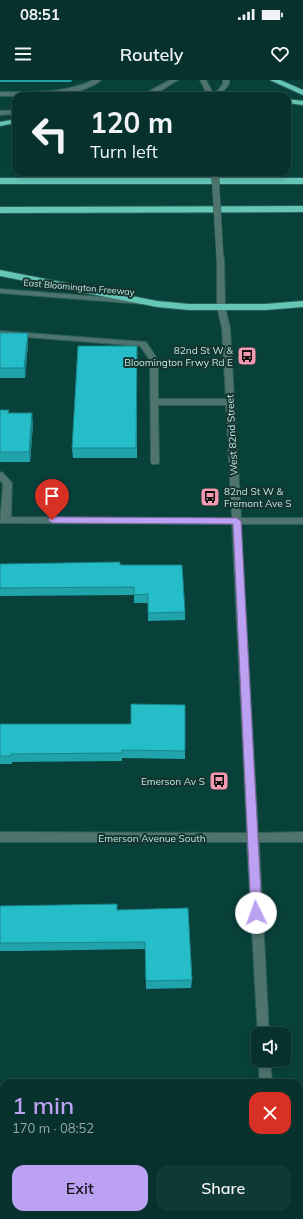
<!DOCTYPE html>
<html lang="en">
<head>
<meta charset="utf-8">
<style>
	body { margin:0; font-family:Mulish,sans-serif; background:#0f3934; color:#f1f3f6; height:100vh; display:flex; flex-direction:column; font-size:15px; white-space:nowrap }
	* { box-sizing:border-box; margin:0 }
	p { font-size:13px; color:#98a9a9 }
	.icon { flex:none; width:22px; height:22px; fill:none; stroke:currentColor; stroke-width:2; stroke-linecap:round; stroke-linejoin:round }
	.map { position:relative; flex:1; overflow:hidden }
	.panel { position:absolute; left:0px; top:999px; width:303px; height:140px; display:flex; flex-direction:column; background:#06312c; border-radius:12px 12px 0 0; box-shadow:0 2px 6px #0003,0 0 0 1px #274c48 }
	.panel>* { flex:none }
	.banner { position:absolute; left:12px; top:12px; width:279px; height:84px; border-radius:12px; box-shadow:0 2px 6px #0003,0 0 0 1px #274c48; background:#06312c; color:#f1f3f6; overflow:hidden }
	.buttons { position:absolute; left:251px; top:947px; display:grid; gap:8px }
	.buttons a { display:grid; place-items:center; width:40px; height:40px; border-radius:8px; background:#06312c; box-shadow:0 2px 6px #0003,0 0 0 1px #274c48; font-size:20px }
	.pin { position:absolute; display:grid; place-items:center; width:34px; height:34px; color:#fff; margin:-41px -17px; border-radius:50% 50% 50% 0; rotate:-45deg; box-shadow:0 0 4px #0007 }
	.pin .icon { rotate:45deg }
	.me { position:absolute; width:44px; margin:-22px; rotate:357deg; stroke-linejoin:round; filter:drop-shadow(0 0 3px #0008) }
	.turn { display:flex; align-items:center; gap:14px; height:84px; padding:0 12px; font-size:18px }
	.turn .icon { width:52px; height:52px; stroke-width:2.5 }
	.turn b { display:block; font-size:28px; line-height:34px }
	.round { display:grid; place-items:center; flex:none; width:42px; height:42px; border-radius:12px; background:#0f3934 }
	.summary { display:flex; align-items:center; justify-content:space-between; height:68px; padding:0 12px }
	h1 { font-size:24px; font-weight:600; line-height:30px; color:#bca0f2 }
	.action { display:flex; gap:8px; margin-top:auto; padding:8px 12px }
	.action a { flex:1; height:46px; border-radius:12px; background:#bca0f2; color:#111; font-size:16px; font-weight:600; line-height:46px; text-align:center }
	.action a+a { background:#0f3934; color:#f1f3f6 }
	.status { display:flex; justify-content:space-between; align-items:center; height:28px; padding:0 20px; background:#06312c; direction:ltr }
	.status svg { height:11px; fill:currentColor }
	header { display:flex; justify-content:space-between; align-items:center; height:52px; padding:0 12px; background:#06312c; font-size:18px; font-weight:600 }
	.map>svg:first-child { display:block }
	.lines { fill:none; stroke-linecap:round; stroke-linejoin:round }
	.minor-casing { stroke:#295f58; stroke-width:2 }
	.highway-casing { stroke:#295f58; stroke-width:2 }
	.minor { fill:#4f736d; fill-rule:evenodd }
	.highway { fill:#65c5b6; fill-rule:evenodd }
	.minor-bridge-casing { stroke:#295f58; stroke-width:8; stroke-linecap:butt }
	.minor-bridge { stroke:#4f736d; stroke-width:7 }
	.wall { fill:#20a3ab }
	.shaded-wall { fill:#1a848b }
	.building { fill:#25bdc7; stroke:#1a848b }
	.route { fill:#bca0f2; stroke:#7a689d }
	.labels { text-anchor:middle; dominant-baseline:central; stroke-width:4; stroke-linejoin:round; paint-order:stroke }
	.far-street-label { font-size:9px; fill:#bde9e0; stroke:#15342f }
	.poi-label { font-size:10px; fill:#bde9e0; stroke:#15342f; text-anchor:end }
	.street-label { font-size:10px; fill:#bde9e0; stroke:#15342f }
</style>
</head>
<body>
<div class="status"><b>08:51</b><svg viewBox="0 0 49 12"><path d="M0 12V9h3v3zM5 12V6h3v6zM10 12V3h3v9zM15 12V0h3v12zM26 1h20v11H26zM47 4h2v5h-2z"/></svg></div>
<header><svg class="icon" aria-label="menu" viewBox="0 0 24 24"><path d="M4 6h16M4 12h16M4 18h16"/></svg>Routely<svg class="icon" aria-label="heart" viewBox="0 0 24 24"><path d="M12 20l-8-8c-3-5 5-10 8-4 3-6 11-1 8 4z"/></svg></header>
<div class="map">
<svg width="303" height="1139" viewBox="0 0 303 1139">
	<rect width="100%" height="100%" fill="#08413a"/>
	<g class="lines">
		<g class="minor-casing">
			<g id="minor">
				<path d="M 93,0 L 101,0 C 80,19 27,16 0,16 L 0,12 C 32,12 64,14 93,0 Z"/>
				<path d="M 170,0 L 178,0 L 152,16 L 140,16 Z"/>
				<path d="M 200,0 L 206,0 L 214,15 L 223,4 L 223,0 L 229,0 L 229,4 L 219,16 L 208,16 Z"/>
				<path d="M 16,30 L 16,34 L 0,35 L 0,31 Z"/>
				<path d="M 217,176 L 223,176 L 224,178 L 225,227 L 230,248 L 241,438 L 303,438 L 303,444 L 241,444 L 258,753 L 303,752 L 303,762 L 259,762 L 269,954 L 258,954 L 258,957 L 247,762 L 0,762 L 0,752 L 247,753 L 232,444 L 0,443 L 3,404 L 0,400 L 0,392 L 3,393 L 12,403 L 11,437 L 232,438 L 226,325 L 158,325 L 159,382 L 158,384 L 152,384 L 151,382 L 150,280 L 140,266 L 0,255 L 0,251 L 146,262 L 158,280 L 158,319 L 226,319 L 222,248 L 217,227 Z"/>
				<path d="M 0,209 L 142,220 L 146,222 L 142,224 L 0,213 Z"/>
				<path d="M 258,979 L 270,980 L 272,1003 L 260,1003 Z"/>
				<rect x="266" y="1135" width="14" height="4"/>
			</g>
		</g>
		<g class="highway-casing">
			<g id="highway">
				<path d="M 270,0 L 280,0 L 303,10 L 303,15 Z"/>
				<path d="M 287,19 L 303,21 L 303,25 L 287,23 Z"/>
				<path d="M 16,39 L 16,43 L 0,46 L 0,42 Z"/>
				<rect x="0" y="98" width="303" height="6"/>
				<path d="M 303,126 L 303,132 L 0,133 L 0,127 Z"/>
				<path d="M 0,190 L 157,221 L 189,224 L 265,224 L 303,221 L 303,227 L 265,230 L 189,230 L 157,227 L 0,196 Z"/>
			</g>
		</g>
		<use href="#minor" class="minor"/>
		<use href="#highway" class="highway"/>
		<g class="minor-bridge-casing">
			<path id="minor-bridge" d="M 215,92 L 220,178"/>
		</g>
		<use href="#minor-bridge" class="minor-bridge"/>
	</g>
	<g class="wall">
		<path d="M 0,0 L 72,0 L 71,2 L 0,2 Z"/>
		<path d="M 0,253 L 28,263 L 25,298 L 0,298 Z"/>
		<path d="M 137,266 L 137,378 L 73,378 L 72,368 Z"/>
		<path d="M 0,330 L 9,330 L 9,333 L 33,344 L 30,382 L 0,382 Z"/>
		<path d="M 0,484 L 120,485 L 185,532 L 185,540 L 148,541 L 148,523 L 134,523 L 134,515 L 0,516 Z"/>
		<path d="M 185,625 L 185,679 L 122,678 L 122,681 L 12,682 L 12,684 L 0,684 L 0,644 L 131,644 Z"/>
		<path d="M 0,826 L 118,830 L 192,900 L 191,908 L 146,909 L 145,869 L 20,871 L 0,871 Z"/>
		<rect x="0" y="1039" width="4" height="52"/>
	</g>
	<g class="shaded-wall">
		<path d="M 28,253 L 28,263 L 25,298 L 24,288 Z"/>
		<path d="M 32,333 L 33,344 L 30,382 L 29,372 Z"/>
	</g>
	<g class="building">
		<path d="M 0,253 L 28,253 L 24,288 L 0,288 Z"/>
		<path d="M 78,266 L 137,266 L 136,368 L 72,368 Z"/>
		<path d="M 0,330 L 9,330 L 8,333 L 32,333 L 29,372 L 0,372 Z"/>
		<path d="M 120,482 L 120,485 L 182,485 L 185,532 L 148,533 L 148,514 L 134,515 L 134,507 L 0,508 L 0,484 Z"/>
		<path d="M 131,624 L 185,625 L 185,671 L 122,670 L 122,673 L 11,674 L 11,676 L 0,676 L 0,644 L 131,644 Z"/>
		<path d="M 117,824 L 117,830 L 188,828 L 192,900 L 146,901 L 145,862 L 19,863 L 0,863 L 0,826 Z"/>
		<rect x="0" y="1039" width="4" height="45"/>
	</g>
	<path class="route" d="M 52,437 L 237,438 L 241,441 L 262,833 L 260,836 L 256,838 L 253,836 L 251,833 L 233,444 L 52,443 L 48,440 Z"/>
	<defs>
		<g id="bus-square" transform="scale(1)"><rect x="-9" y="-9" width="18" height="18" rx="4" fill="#f19ab1" stroke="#15342f"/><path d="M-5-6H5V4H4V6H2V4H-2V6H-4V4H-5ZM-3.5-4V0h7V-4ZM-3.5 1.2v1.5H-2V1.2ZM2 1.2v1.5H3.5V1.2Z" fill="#111"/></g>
	</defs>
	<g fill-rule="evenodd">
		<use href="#bus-square" x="247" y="276"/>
		<use href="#bus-square" x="210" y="417"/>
		<use href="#bus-square" x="219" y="701"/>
	</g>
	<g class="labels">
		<g class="far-street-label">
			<text transform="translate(79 207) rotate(5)">East Bloomington Freeway</text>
		</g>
		<g class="poi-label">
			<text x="233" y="270">82nd St W &amp;<tspan x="233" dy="12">Bloomington Frwy Rd E</tspan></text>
			<text x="224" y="411" text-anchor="start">82nd St W &amp;<tspan x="224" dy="12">Fremont Ave S</tspan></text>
			<text x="205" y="701">Emerson Av S</text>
		</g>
		<g class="street-label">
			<text transform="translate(232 355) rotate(-93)">West 82nd Street</text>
			<text x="152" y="758">Emerson Avenue South</text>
		</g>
	</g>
</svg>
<div class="buttons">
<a><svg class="icon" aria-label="sound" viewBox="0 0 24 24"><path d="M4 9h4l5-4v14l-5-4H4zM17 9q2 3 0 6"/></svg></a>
</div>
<div class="pin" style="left:52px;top:440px;background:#d93025"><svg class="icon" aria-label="arrive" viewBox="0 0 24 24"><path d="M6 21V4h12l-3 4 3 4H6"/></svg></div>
<svg class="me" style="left:256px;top:833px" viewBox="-20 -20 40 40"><circle r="19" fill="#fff"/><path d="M0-13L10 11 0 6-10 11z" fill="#bca0f2"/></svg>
<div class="banner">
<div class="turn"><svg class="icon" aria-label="left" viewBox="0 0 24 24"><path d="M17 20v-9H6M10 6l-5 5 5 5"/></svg><div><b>120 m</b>Turn left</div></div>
</div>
<section class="panel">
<div class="summary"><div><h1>1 min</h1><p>170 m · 08:52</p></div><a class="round" style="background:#d93025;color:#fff"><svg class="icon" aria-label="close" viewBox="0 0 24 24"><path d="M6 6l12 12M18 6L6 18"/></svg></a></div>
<div class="action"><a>Exit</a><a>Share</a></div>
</section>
</div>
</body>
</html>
